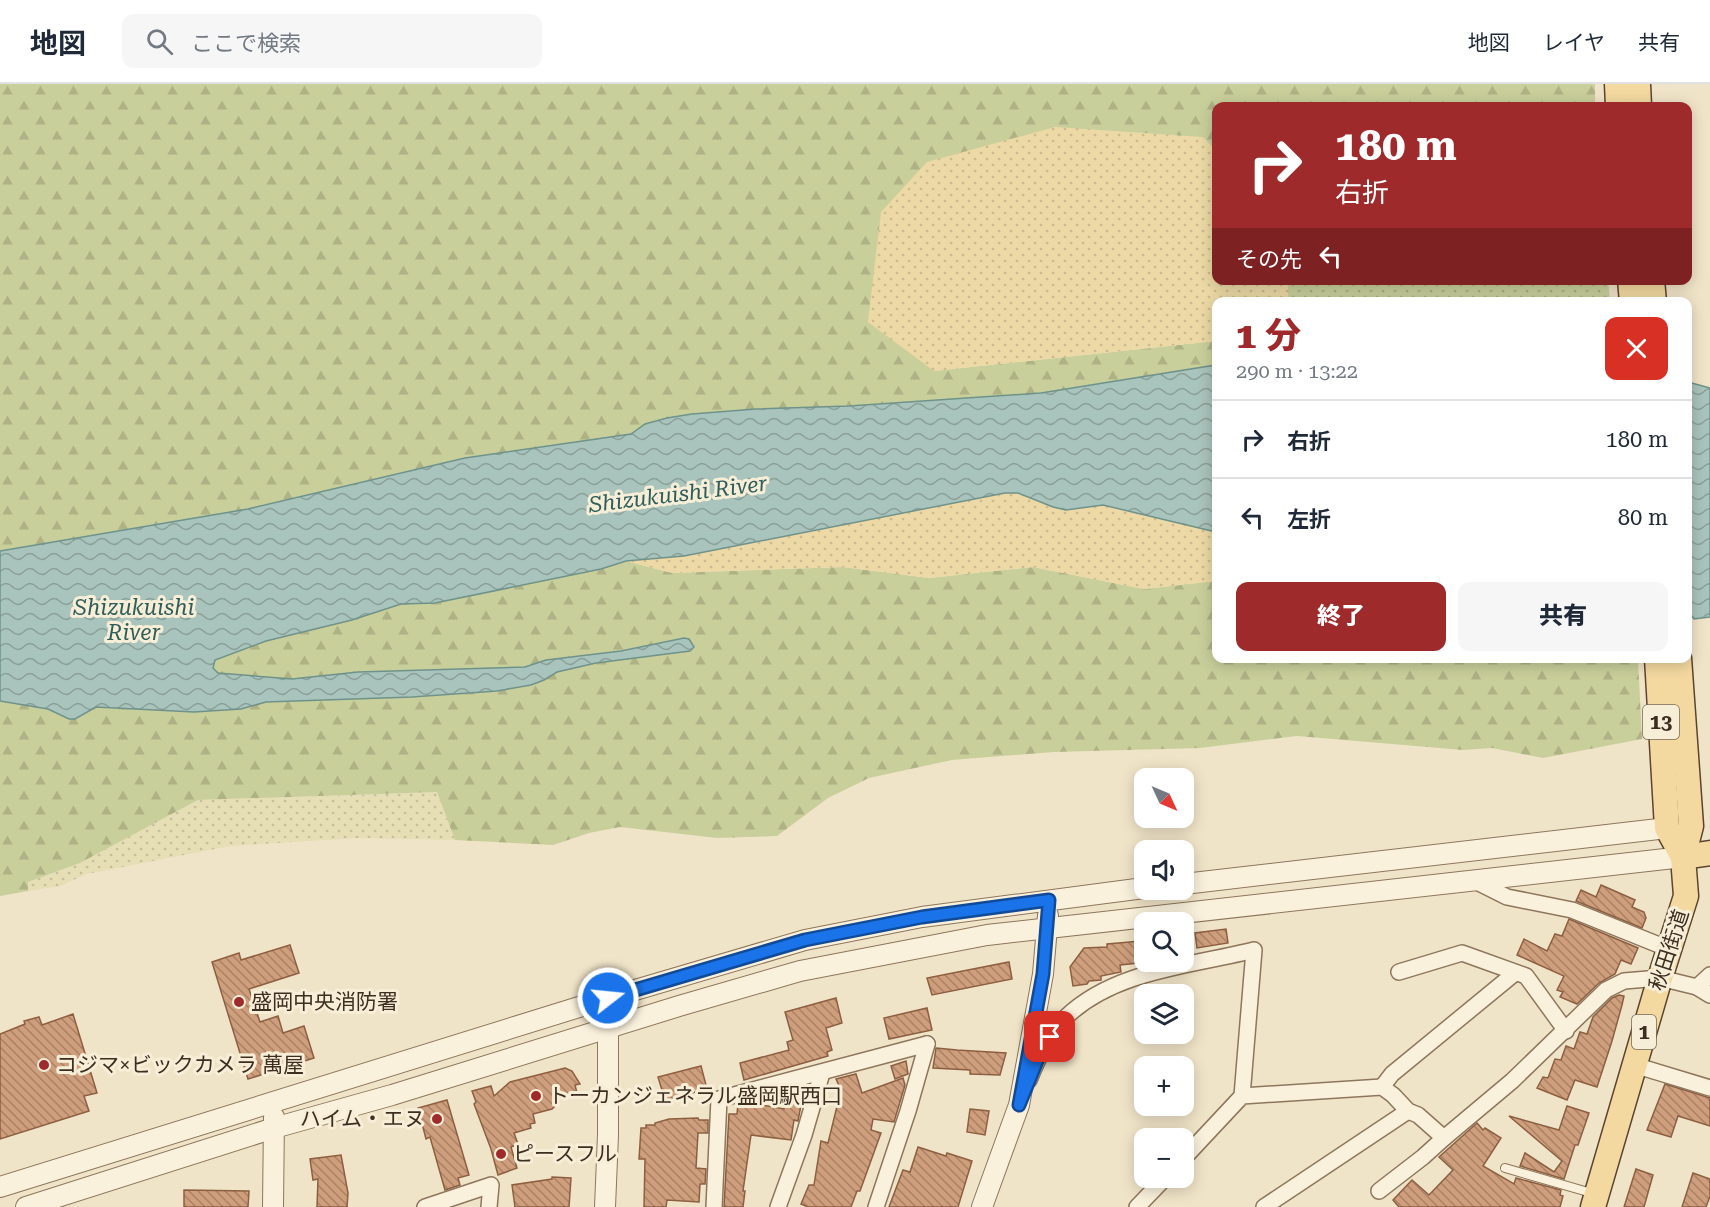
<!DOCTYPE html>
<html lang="ja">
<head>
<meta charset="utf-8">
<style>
	body { margin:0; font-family:"Roboto Serif","Noto Sans JP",serif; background:#f6f6f7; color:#1f2937; height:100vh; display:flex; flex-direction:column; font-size:22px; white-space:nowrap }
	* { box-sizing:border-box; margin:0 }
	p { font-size:20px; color:#747a83 }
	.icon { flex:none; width:33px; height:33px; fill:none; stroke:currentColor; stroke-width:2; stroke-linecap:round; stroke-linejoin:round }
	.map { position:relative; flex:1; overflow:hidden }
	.drawer { position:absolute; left:1212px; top:213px; width:480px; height:366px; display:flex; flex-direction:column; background:#fff; border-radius:12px; box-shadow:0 3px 15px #0003 }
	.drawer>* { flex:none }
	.hud { position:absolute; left:1212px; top:18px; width:480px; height:183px; border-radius:12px; box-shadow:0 3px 15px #0003; background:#9e2a2b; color:#fff; overflow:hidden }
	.needle { width:39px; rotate:134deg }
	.buttons { position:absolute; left:1134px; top:684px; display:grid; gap:12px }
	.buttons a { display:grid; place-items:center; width:60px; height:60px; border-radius:12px; background:#fff; box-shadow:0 3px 15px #0003; font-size:30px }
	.pin { position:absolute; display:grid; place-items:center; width:51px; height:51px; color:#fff; margin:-26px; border-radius:12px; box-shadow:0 3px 9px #0006 }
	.me { position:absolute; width:66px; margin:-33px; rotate:74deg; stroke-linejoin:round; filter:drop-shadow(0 0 4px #0008) }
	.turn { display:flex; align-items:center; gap:21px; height:126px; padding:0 24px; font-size:27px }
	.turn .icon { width:78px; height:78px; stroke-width:2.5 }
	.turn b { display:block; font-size:42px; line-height:51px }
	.then { display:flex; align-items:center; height:57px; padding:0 24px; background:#0003; gap:12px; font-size:22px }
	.round { display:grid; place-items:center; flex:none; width:63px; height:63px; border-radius:12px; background:#f6f6f7 }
	.head { display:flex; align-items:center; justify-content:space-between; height:102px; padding:0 24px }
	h1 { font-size:36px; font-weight:800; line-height:45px; color:#9e2a2b }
	.action { display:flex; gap:12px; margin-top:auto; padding:12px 24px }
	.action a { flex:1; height:69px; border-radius:12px; background:#9e2a2b; color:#fff; font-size:24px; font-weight:800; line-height:69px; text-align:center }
	.action a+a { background:#f6f6f7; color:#1f2937 }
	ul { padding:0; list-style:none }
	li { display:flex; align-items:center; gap:18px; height:78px; padding:0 24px; border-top:2px solid #e0e1e3 }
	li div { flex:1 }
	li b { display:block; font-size:22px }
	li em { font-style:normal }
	header { display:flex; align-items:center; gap:36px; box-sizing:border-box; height:84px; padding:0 30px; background:#fff; border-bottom:2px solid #e0e1e3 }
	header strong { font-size:28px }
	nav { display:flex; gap:33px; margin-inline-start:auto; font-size:21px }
	.search { width:420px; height:54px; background:#f6f6f7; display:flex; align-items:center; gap:15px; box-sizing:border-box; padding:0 21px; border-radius:12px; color:#747a83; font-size:22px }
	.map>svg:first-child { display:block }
	.farmland { fill:url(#farmland-dots) }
	.grass { fill:url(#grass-dots) }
	.forest { fill:url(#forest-firs) }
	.sand { fill:url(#sand-dots) }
	.water { fill:url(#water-waves); stroke:#6f938a; stroke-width:1.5 }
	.building { fill:url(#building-back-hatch); stroke:#8d5f41; stroke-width:1.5 }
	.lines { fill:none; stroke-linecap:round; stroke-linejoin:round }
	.service-casing { stroke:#8d765c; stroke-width:10 }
	.minor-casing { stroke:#8d765c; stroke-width:18 }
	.tertiary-casing { stroke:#8d765c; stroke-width:22 }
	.primary-casing { stroke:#5b4430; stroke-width:27 }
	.service { stroke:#faf1dc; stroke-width:8 }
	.minor { stroke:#faf1dc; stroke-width:15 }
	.tertiary { stroke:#faf1dc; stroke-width:20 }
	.primary { stroke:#f3d9a0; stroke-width:24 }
	.route-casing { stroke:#114b97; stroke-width:15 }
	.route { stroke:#1a73e8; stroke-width:10 }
	.poi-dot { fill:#9e2a2b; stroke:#f7eed8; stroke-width:2 }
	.labels { text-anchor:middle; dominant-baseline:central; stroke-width:6; stroke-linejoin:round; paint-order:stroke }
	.shield { fill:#f7eed8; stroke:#756857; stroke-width:1.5 }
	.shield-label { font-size:20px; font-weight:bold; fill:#3d2e20 }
	.street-label { font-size:21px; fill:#3d2e20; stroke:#f7eed8 }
	.poi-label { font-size:21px; fill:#3d2e20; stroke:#f7eed8; text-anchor:start }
	.water-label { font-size:22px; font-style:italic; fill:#2f5d5a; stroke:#f7eed8 }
</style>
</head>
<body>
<header>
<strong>地図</strong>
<div class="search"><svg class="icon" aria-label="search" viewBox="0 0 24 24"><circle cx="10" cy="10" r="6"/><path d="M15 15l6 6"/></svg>ここで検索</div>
<nav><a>地図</a><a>レイヤ</a><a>共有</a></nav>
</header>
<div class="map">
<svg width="1710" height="1123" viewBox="0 0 1710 1123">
	<defs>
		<pattern id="farmland-dots" width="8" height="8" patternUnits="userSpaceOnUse" patternTransform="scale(1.5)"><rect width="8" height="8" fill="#e6deb5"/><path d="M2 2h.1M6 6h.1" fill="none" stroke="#c6bf9b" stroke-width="1.8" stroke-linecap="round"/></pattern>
		<pattern id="grass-dots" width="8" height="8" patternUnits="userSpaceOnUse" patternTransform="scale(1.5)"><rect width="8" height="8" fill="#c9cf9b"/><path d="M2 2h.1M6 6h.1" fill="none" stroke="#aeb285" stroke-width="1.8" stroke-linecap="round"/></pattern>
		<pattern id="forest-firs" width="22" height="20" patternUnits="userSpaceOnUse" patternTransform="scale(1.5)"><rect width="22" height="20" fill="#c9cf9b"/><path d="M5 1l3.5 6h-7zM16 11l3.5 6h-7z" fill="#aeb285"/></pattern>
		<pattern id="sand-dots" width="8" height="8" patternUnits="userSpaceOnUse" patternTransform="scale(1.5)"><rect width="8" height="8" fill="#ecd9a5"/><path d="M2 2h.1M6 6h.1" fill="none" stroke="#cbbb8e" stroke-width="1.8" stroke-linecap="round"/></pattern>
		<pattern id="water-waves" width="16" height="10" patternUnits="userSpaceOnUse" patternTransform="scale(1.5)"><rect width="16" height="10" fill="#a9c4bc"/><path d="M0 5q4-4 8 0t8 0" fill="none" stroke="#8ba098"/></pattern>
		<pattern id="building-back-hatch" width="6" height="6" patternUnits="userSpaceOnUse" patternTransform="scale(1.5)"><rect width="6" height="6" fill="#cf9f7d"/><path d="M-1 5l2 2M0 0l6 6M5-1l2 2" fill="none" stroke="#a98266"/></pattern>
	</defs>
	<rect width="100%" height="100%" fill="#f0e4c8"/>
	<path class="farmland" d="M 437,708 L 455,756 L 359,754 L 230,762 L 87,790 L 60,802 L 28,807 L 28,798 L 80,779 L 198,716 Z"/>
	<path class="grass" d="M 1608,196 L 1610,217 L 1288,218 L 1288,197 Z"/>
	<g class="forest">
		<path d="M 0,0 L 1595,0 L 1595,22 L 1216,22 L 1216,67 L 1203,53 L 934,287 L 1216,257 L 1216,281 L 1041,309 L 849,322 L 756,325 L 692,330 L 667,334 L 645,340 L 631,350 L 465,374 L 248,425 L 0,467 Z"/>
		<path d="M 626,477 L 672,489 L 843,483 L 929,494 L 1033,483 L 1144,505 L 1216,497 L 1216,574 L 1638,575 L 1642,655 L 1543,674 L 1492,664 L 1463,666 L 1297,652 L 1200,664 L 1054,668 L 952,676 L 869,694 L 828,714 L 777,752 L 717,754 L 620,743 L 589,749 L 553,761 L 455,756 L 437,708 L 198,716 L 80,779 L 28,798 L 28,807 L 0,812 L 0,617 L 48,625 L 69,635 L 96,623 L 241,625 L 266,618 L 412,613 L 497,607 L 531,601 L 544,596 L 557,588 L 596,579 L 690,567 L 684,554 L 621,567 L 546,576 L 525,583 L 358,588 L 292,595 L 218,589 L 213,584 L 215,576 L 266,557 L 352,536 L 401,520 L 435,519 L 601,485 Z"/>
	</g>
	<g class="sand">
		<path d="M 1055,43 L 1203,53 L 1216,67 L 1216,196 L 1288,197 L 1288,217 L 1216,218 L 1216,257 L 934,287 L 868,238 L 881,128 L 927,78 Z"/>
		<path d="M 1005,409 L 1018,409 L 1053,423 L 1066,426 L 1103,421 L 1216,448 L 1216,497 L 1144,505 L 1033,483 L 929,494 L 843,483 L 672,489 L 626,477 L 684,472 Z"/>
	</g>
	<g class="water">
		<path d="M 1216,281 L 1216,448 L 1103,421 L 1066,426 L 1053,423 L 1018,409 L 1005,409 L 684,472 L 626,477 L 601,485 L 435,519 L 401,520 L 352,536 L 266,557 L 215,576 L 213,584 L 218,589 L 292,595 L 358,588 L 525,583 L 546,576 L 621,567 L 684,554 L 689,555 L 694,563 L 690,567 L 596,579 L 557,588 L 544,596 L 531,601 L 497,607 L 412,613 L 266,618 L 241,625 L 194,628 L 96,623 L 75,635 L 69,635 L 48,625 L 0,617 L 0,467 L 248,425 L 465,374 L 631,350 L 645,340 L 667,334 L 692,330 L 756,325 L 849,322 L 1041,309 Z"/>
		<path d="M 1688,298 L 1710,304 L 1710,533 L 1694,535 L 1688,527 Z"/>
	</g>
	<g class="building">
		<path d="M 1601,801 L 1635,816 L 1632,823 L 1644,828 L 1646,834 L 1642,844 L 1576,817 L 1581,806 L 1596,813 Z"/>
		<path d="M 1569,835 L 1638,864 L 1631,880 L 1621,876 L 1615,890 L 1599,899 L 1577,920 L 1560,913 L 1563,908 L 1557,906 L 1564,892 L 1517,871 L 1524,855 L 1547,867 L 1555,850 L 1562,852 Z"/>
		<path d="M 1226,845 L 1228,859 L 1197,864 L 1195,849 Z"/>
		<path d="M 1141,857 L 1142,872 L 1136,872 L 1138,879 L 1120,881 L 1121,888 L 1101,892 L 1101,896 L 1089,897 L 1087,900 L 1073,902 L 1070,883 L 1084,864 L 1107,863 L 1107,860 Z"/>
		<path d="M 290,861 L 299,889 L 249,905 L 260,938 L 278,932 L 283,949 L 304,942 L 314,974 L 248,995 L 212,878 L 239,869 L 241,876 Z"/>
		<path d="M 1009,878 L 1012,895 L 932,911 L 927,894 Z"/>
		<path d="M 1619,911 L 1624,912 L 1622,921 L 1612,957 L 1597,1003 L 1575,996 L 1567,1016 L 1537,1004 L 1543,993 L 1548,994 L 1555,975 L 1561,976 L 1566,962 L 1574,965 L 1580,948 L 1587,950 L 1593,933 L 1612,914 Z"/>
		<path d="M 836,914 L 842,939 L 826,944 L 832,966 L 827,968 L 828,972 L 744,996 L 740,979 L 789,966 L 787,958 L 793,956 L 785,928 Z"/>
		<path d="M 927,924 L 932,946 L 889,955 L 884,934 Z"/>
		<path d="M 73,930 L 97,1009 L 84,1012 L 89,1027 L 0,1055 L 0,950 L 25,940 L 24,937 L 39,933 L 42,941 Z"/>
		<path d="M 936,964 L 957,966 L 1006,969 L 1000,991 L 970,990 L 970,986 L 933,984 Z"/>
		<path d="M 906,977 L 908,990 L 895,995 L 891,982 Z"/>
		<path d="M 701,982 L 707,1005 L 665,1016 L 658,993 Z"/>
		<path d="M 565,984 L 572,987 L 580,1000 L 575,1001 L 577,1009 L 555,1015 L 557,1020 L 552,1025 L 533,1030 L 535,1039 L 530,1040 L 531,1044 L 514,1049 L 518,1060 L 511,1063 L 517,1084 L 498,1091 L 491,1065 L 474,1020 L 476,1018 L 472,1007 L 491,1002 L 494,1012 L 510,998 Z"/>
		<path d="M 856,990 L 862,1009 L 903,994 L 905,1001 L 894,1038 L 873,1035 L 871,1046 L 881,1049 L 860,1107 L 857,1107 L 851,1123 L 808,1123 L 801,1120 L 809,1101 L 814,1101 L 821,1057 L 828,1059 L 841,1006 L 836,995 Z"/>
		<path d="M 1665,1000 L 1710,1014 L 1710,1042 L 1678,1032 L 1671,1053 L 1647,1046 Z"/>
		<path d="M 787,1009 L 803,1011 L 798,1037 L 794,1036 L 791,1056 L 751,1051 L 743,1107 L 745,1107 L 743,1123 L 724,1123 L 729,1030 L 737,1030 L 738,1020 L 745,1018 L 784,1025 Z"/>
		<path d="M 447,1016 L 469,1091 L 458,1094 L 460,1101 L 445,1106 L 430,1053 L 426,1055 L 418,1024 Z"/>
		<path d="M 1567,1022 L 1589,1029 L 1578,1061 L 1575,1061 L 1564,1095 L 1520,1082 L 1525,1069 L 1554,1088 L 1562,1077 L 1509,1032 L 1559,1046 Z"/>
		<path d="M 970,1025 L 989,1027 L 985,1051 L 967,1048 Z"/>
		<path d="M 698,1034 L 699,1036 L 708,1036 L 708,1049 L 698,1049 L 696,1084 L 706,1085 L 705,1100 L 700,1100 L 699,1118 L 667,1116 L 666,1123 L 644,1123 L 645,1075 L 639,1075 L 641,1044 L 646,1044 L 646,1041 L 655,1041 L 655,1039 L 669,1035 Z"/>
		<path d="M 1477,1039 L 1483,1046 L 1485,1044 L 1501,1054 L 1483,1082 L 1514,1100 L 1516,1094 L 1561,1106 L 1560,1111 L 1563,1112 L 1560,1123 L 1399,1123 L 1393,1116 L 1412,1096 L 1429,1111 L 1453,1086 L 1439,1073 Z"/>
		<path d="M 918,1063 L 946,1072 L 947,1069 L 972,1077 L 958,1123 L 889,1123 L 903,1086 L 910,1088 Z"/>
		<path d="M 341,1071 L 348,1109 L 347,1123 L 317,1123 L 318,1095 L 313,1096 L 310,1075 Z"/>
		<path d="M 1636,1085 L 1653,1091 L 1644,1123 L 1624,1123 Z"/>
		<path d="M 1693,1089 L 1710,1095 L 1710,1112 L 1706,1123 L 1682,1123 Z"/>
		<path d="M 552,1093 L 571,1094 L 569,1123 L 515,1123 L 512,1101 L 552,1095 Z"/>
		<path d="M 184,1106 L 249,1107 L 248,1123 L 184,1123 Z"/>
	</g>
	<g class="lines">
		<g class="service-casing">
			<path id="service" d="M 1505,1084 L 1595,1110"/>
		</g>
		<g class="minor-casing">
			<g id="minor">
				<path d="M 1473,796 L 1507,813 L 1572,826 L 1669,865"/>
				<path d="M 1399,888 L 1462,869 L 1526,892 L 1566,947"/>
				<path d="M 1697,903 L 1710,911"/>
				<path d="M 1634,981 L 1710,1004"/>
				<path d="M 1029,996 C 1038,974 1049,950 1066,933 C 1115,886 1191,882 1254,866 L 1242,1012"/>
				<path d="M 1382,1003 L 1392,990 L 1515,889"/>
				<path d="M 1184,1074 L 1242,1012 L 1382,1003 L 1393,1011 L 1408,1027 L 1418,1031 L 1444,1054 L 1512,997 L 1606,906 L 1624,897 L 1660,894 L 1697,903 L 1710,891"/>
				<path d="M 1379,1107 L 1423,1073 L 1444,1054"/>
				<path d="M 425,1123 L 491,1101 L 489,1123"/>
				<path d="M 714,1123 L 719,1015 L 927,960"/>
				<path d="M 778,1123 L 804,1051 L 822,989"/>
				<path d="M 876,1123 L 908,1027 L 927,960"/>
				<path d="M 1137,1123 L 1165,1094"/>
				<path d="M 1264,1123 L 1408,1027"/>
			</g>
		</g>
		<g class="tertiary-casing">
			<g id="tertiary">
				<path d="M 1184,800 L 1667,744"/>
				<path d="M 0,1103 L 608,914 L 805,856 L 922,833 L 1144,804"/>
				<path d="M 26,1123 L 274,1044 L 392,1011 L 679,922 L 800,887 L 987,851 L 1683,773"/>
				<path d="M 273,1123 L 274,1033"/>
				<path d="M 605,1123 L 608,1051 L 608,914"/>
				<path d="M 982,1123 L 1019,1021 L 1043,890 L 1048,831"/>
			</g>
		</g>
		<g class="primary-casing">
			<g id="primary">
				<path d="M 1617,0 L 1618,22"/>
				<path d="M 1638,0 L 1639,22"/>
				<path d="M 1630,196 L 1632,218"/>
				<path d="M 1652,196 L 1654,218"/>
				<path d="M 1657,574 L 1667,744 L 1683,773"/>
				<path d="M 1683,773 L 1710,769"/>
				<path d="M 1593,1123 L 1660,894 L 1686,812 L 1683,773 L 1691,742 L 1679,574"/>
			</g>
		</g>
		<use href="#service" class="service"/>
		<use href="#minor" class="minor"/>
		<use href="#tertiary" class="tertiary"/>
		<use href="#primary" class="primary"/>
	</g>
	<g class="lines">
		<g class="route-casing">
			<path id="route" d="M 608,914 L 805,856 L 922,833 L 1049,816 L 1043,890 L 1019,1021 L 1037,977 L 1050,953"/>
		</g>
		<use href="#route" class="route"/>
	</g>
	<g class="poi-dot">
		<circle cx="239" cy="918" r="6"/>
		<circle cx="44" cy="981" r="6"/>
		<circle cx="536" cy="1012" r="6"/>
		<circle cx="437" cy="1035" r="6"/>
		<circle cx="501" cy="1070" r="6"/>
	</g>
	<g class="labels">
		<g class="shield">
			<rect x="1643" y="621" width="36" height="34" rx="4.5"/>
			<rect x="1632" y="931" width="24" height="34" rx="4.5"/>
		</g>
		<g class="shield-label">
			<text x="1661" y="638">13</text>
			<text x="1644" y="948">1</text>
		</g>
		<g class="street-label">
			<text transform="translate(1669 866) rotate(-72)">秋田街道</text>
		</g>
		<g class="poi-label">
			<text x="251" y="918">盛岡中央消防署</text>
			<text x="56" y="981">コジマ×ビックカメラ 萬屋</text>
			<text x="548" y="1012">トーカンジェネラル盛岡駅西口</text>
			<text x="425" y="1035" text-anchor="end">ハイム・エヌ</text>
			<text x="513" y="1070">ピースフル</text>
		</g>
		<g class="water-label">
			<text transform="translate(678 410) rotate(-7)">Shizukuishi River</text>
			<text x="134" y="523">Shizukuishi<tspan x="134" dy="25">River</tspan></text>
		</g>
	</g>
</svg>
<div class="buttons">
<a><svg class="needle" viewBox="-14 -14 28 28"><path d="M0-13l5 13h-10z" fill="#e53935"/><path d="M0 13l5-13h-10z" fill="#747a83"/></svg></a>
<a><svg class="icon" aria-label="sound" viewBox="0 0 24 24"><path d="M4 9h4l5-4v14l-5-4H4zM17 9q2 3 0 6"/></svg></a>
<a><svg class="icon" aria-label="search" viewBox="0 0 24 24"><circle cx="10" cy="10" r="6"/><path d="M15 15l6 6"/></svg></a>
<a><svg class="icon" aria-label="layers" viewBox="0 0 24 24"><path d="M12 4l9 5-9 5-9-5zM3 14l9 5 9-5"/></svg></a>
<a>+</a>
<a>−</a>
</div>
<div class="pin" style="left:1050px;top:953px;background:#d93025"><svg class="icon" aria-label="arrive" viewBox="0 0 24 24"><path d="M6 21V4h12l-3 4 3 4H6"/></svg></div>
<svg class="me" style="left:608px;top:914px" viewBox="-20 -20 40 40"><circle r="17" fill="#1a73e8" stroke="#fff" stroke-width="3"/><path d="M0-11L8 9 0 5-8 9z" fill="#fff"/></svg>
<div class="hud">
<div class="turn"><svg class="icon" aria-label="right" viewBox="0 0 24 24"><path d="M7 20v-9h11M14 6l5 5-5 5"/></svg><div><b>180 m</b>右折</div></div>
<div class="then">その先<svg class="icon" aria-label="left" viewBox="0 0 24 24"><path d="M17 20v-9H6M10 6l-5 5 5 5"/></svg></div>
</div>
<section class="drawer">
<div class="head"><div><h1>1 分</h1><p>290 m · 13:22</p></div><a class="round" style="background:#d93025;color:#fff"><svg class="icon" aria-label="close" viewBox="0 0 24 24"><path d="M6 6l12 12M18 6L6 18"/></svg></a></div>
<ul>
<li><svg class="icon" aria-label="right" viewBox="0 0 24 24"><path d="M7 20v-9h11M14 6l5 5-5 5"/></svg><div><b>右折</b></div><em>180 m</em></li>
<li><svg class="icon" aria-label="left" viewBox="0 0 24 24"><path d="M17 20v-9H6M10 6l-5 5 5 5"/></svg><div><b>左折</b></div><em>80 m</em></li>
</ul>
<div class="action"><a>終了</a><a>共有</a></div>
</section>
</div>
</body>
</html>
